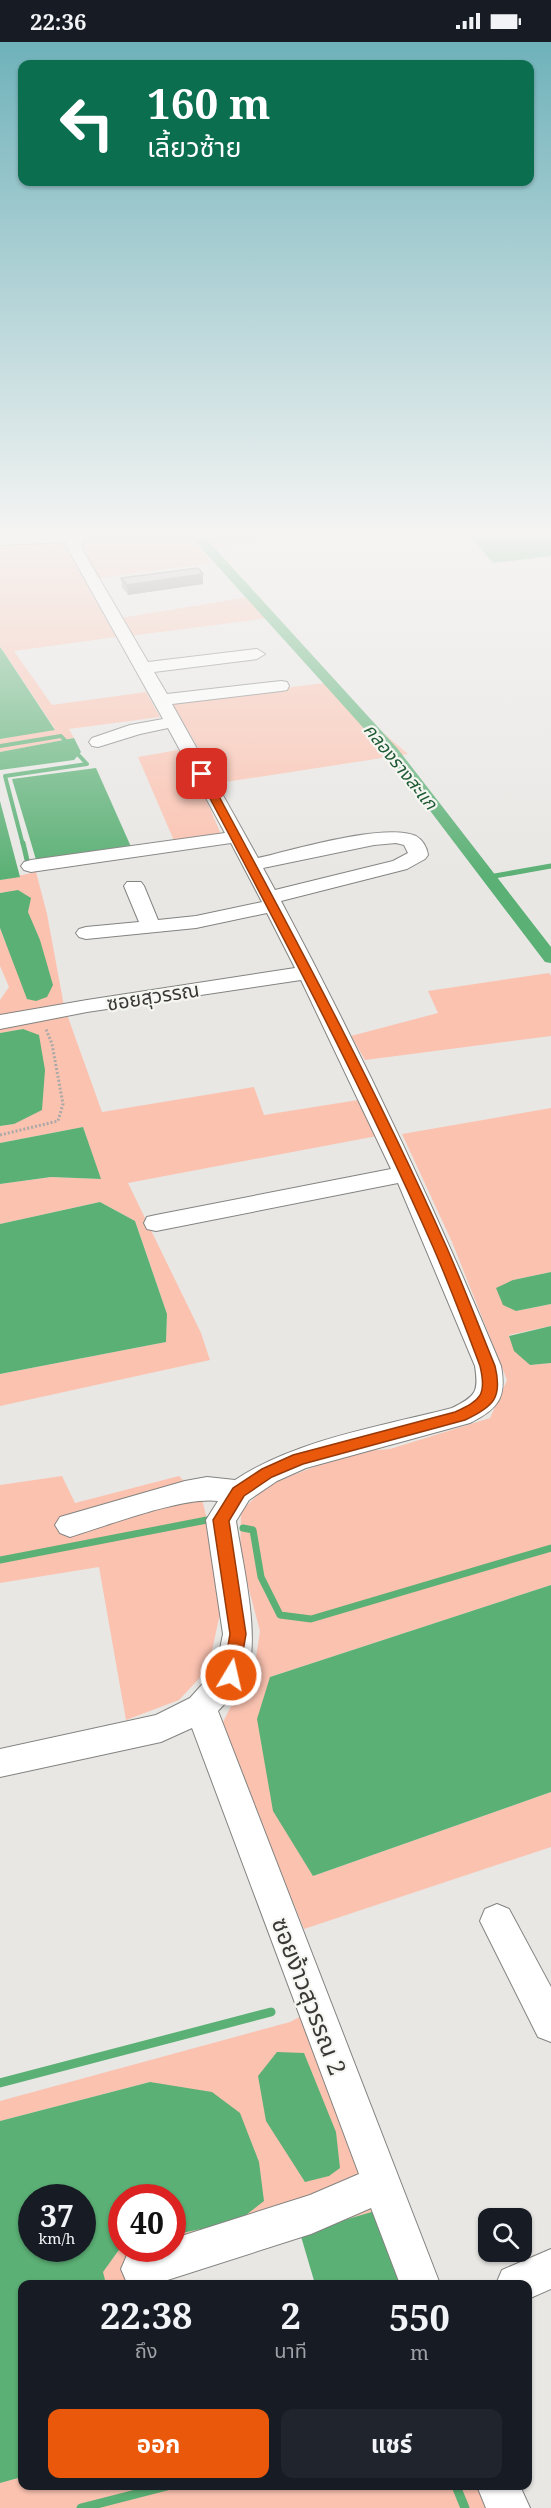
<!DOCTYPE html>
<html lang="th">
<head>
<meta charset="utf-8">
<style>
	body { margin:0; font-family:"Noto Serif","Noto Sans Thai",serif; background:#20242c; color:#f1f3f6; height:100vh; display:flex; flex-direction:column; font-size:22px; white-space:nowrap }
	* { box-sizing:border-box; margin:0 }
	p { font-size:20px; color:#9ea1a6 }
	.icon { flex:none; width:33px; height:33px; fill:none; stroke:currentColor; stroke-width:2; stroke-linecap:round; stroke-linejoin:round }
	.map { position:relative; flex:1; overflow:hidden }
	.side { position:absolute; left:18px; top:2238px; width:514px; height:210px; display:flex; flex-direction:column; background:#171b24; border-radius:12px; box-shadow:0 2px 4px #0004 }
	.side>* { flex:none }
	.banner { position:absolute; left:18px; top:18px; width:516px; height:126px; border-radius:12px; box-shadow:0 2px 4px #0004; background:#0b6e4f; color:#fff; overflow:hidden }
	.fabs { position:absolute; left:478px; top:2166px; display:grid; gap:12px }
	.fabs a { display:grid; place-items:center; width:54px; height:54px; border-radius:12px; background:#171b24; box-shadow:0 2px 4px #0004; font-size:30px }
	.speed { position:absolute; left:18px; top:2142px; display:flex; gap:12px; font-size:30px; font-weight:700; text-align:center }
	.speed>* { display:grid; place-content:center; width:78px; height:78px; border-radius:50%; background:#171b24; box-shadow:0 2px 4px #0004; line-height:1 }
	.speed small { font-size:15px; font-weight:400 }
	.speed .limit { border:9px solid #d22; background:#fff; color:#111 }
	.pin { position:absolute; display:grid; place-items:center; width:51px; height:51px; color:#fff; margin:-26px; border-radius:12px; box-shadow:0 3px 9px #0006 }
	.me { position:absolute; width:66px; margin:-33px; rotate:9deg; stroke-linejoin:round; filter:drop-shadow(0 0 4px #0008) }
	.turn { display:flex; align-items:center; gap:21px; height:126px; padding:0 30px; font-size:27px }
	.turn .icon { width:78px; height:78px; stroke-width:2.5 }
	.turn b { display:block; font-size:42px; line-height:51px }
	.eta { display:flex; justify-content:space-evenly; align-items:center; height:102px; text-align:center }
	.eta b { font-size:36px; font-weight:700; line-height:42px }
	.action { display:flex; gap:12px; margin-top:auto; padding:12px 30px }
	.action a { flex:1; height:69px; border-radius:12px; background:#ea580c; color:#fff; font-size:24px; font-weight:700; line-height:69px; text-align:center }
	.action a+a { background:#20242c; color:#f1f3f6 }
	.status { display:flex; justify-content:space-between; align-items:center; height:42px; padding:0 30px; background:#171b24; direction:ltr }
	.status svg { height:16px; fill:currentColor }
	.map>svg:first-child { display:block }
	.green { fill:#fbc2b0 }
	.water { fill:#5bb075; fill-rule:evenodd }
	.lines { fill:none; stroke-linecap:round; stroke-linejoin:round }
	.stream-far3 { stroke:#5bb075; stroke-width:4 }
	.stream-far2 { stroke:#5bb075; stroke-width:5 }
	.stream-far1 { stroke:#5bb075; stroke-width:7 }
	.stream { stroke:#5bb075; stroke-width:9 }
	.canal { fill:#5bb075; fill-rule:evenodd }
	.minor-casing { stroke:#838380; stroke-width:2 }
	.path { stroke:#aaa9a7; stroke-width:3; stroke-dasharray:2 2; stroke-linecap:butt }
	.minor { fill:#fff; fill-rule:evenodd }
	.wall { fill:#a7a5a3 }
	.shaded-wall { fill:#888684 }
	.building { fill:#c2c0bd; stroke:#888684; stroke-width:1.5 }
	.route { fill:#ea580c; stroke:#983908; stroke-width:1.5 }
	.labels { text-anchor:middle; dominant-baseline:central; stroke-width:4.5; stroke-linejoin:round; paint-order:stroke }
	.far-water-label { font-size:18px; font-style:italic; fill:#1d5a33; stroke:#f5f5f1 }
	.street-label { font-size:20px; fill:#393837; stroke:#f5f5f1 }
	.near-street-label { font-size:24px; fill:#393837; stroke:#f5f5f1 }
</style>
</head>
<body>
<div class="status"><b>22:36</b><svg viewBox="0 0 49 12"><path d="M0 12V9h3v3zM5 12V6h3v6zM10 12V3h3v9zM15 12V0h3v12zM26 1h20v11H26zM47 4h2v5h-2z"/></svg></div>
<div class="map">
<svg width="551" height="2466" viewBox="0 0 551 2466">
	<rect width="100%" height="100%" fill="#e8e7e4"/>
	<g class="green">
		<path d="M 105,488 L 183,488 L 212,521 L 98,536 L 79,504 L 83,495 Z"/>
		<path d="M 201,488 L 358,488 L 216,506 Z"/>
		<path d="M 61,498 L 116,595 L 14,609 L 52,663 L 146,650 L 160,675 L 69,687 L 74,696 L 0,710 L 0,697 L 55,687 L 0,604 L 0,502 Z"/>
		<path d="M 248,555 L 269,576 L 130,594 L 121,576 Z"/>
		<path d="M 325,641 L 408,712 L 219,741 L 171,660 Z"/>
		<path d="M 178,708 L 188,715 L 223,797 L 175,801 L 138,715 Z"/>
		<path d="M 36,830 L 47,872 L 64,964 L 102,1070 L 254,1045 L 264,1073 L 358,1058 L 377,1094 L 128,1141 L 201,1291 L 210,1318 L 0,1364 L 0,1332 L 166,1300 L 167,1272 L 135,1179 L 100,1160 L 0,1182 L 0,1142 L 51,1135 L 100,1137 L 83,1085 L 0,1101 L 0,1084 L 14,1082 L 23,987 L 0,991 L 0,958 L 9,945 L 0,924 L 0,886 L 5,900 L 40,898 L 27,870 L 3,850 L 0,851 L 0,838 Z"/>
		<path d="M 549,931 L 551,934 L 551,994 L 365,1018 L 351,994 L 438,971 L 428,949 Z"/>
		<path d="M 551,1066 L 551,1230 L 513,1238 L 516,1269 L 551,1262 L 551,1284 L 509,1293 L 530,1323 L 551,1321 L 551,1543 L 270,1635 L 313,1834 L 551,1750 L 551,1805 L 304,1887 L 221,1684 L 256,1615 L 260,1589 L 240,1514 L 241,1469 L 269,1442 L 354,1410 L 390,1407 L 490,1376 L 507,1338 L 452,1200 L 402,1092 Z"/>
		<path d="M 62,1434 L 75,1461 L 179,1434 L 202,1457 L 210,1490 L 221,1567 L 208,1627 L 179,1658 L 126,1678 L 99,1525 L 0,1541 L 0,1443 Z"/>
		<path d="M 303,1973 L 375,2169 L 124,2242 L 106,2242 L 102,2230 L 121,2205 L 172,2206 L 173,2193 L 238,2179 L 150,2040 L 0,2079 L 0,2059 L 290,1980 Z"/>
		<path d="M 22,2435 L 22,2444 L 480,2444 L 489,2466 L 0,2466 L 0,2441 Z"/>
	</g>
	<g class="water">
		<path d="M 465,488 L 551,488 L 551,514 L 493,521 Z"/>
		<path d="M 0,605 L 3,609 L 55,688 L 0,697 Z"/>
		<path d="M 74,696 L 81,710 L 74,718 L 0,728 L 0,710 Z"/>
		<path d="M 96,726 L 132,807 L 37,821 L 12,737 Z"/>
		<path d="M 0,759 L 20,835 L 0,838 Z"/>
		<path d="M 18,848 L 31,856 L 28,870 L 40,898 L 53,943 L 47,955 L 36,959 L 27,957 L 0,886 L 0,851 Z"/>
		<path d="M 23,987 L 39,993 L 45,1028 L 42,1068 L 14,1082 L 0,1084 L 0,991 Z"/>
		<path d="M 83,1085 L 101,1137 L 51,1135 L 0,1142 L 0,1101 Z"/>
		<path d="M 100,1160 L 135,1179 L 167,1272 L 166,1300 L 0,1332 L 0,1182 Z"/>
		<path d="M 551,1230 L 551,1262 L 516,1269 L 503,1263 L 496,1246 L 513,1238 Z"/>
		<path d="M 551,1284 L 551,1321 L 530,1323 L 514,1309 L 509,1294 Z"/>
		<path d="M 551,1543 L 551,1750 L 313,1834 L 273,1769 L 257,1677 L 270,1635 Z"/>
		<path d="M 277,2010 L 304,2011 L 336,2090 L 340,2126 L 329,2134 L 305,2140 L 266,2079 L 258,2034 Z"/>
		<path d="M 150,2040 L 212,2050 L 240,2071 L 259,2120 L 264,2159 L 238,2179 L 173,2193 L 172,2156 L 122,2156 L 121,2205 L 103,2230 L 106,2242 L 22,2242 L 22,2435 L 0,2441 L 0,2079 ZM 32,2156 L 82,2156 L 82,2206 L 32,2206 Z"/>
		<path d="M 375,2169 L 403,2242 L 315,2242 L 300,2191 Z"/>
	</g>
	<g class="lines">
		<path class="stream-far3" d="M 0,704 L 61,694 L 87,722 L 5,734 L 23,803"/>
		<g class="stream-far2">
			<path d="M 23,801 L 27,818"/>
			<path d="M 489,835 L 551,824"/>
		</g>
		<g class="stream-far1">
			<path d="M 243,1486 L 253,1488 L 261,1535 L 280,1573 L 311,1577 L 551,1506"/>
			<path d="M 0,1518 L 207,1478"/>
		</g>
		<g class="stream">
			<path d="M 0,2041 L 271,1970"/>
			<path d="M 456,2444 L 465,2466"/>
			<path d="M 81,2466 L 167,2444"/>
		</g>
		<path class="canal" d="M 185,488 L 198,488 L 397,706 L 551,905 L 551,921 L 545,920 L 387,712 Z"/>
		<g class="minor-casing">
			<g id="minor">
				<path d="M 78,488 L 96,488 L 82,498 L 82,507 L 148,620 L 257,607 L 265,612 L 257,617 L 154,630 L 167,652 L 281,639 L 287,640 L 289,644 L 287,648 L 281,649 L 172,662 L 258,816 C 293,808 386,780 416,794 C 423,798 427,806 428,813 L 425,817 L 407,827 L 281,859 C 362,1011 435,1166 501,1324 C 507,1356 498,1367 470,1381 L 306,1426 L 277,1439 L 249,1458 L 236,1479 C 242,1520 264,1605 243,1641 C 237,1651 226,1660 218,1669 L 440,2242 L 400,2242 L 371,2166 L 311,2192 L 155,2242 L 127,2241 L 121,2227 L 127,2213 L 143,2206 L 172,2206 L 172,2197 L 310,2153 L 359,2132 L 192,1686 L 161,1700 L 0,1735 L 0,1707 L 156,1673 L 190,1656 L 216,1627 L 223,1592 L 206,1478 L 218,1459 C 184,1454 106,1484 70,1495 L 60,1491 L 55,1483 L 60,1475 L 185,1439 L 207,1435 L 235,1438 C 295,1398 382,1384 452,1366 C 476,1354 479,1350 475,1324 L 398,1141 L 156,1189 L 147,1187 L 144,1181 L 147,1175 L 156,1173 L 391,1127 L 301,938 L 87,970 L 0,987 L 0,973 L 87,958 L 295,926 L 267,871 L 196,886 L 86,897 L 79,895 L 76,891 L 79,887 L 86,885 L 139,880 L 124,844 L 127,840 L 141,840 L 144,844 L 158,878 L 196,874 L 262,860 L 231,801 L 31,830 L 24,828 L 21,824 L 24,820 L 31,818 L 225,791 L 168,686 L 140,692 L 98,705 L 92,704 L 89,700 L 92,696 L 130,683 L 163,677 L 68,507 L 66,500 L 0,503 L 0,495 L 73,491 ZM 396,801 L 404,803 L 408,811 L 393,819 L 275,848 L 263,826 L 374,803 Z"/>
				<path d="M 497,1862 L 509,1867 L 551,1945 L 551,2000 L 538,1995 L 480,1879 L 485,1867 Z"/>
				<path d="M 551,2207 L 551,2247 L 528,2257 L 528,2242 L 496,2242 L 502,2228 Z"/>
				<path d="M 477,2444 L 520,2444 L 530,2466 L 486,2466 Z"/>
			</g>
		</g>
		<path class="path" d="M 0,1093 L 58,1079 L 63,1062 L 52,1002 L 46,987"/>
		<use href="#minor" class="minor"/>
	</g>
	<path class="wall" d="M 203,532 L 203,542 L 128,553 L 122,545 L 121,536 Z"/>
	<path class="shaded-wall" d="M 203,532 L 203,542 L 128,553 L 127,543 Z"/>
	<path class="building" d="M 198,526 L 203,532 L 127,543 L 121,536 Z"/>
	<linearGradient id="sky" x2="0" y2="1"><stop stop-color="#6fb2ba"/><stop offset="0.59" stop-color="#f5f4f3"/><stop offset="1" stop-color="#f5f4f3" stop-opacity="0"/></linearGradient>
	<rect width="551" height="834" fill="url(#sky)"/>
	<path class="route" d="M 199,730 L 207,732 C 291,888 375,1044 447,1206 C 464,1245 479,1285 495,1324 C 503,1356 493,1365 465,1378 L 303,1422 L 272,1435 L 244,1454 L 229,1479 L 246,1592 L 239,1633 L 237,1638 L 231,1640 L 225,1638 L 223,1633 L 230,1592 L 213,1478 L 233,1446 L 262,1427 L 293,1413 L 455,1370 C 481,1358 487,1353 480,1324 C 465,1284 450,1244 433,1205 C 362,1044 280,888 197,732 Z"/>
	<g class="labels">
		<g class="far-water-label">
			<text transform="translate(401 724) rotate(51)">คลองรางสะแก</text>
		</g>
		<g class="street-label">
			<text transform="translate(153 954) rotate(-9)">ซอยสุวรรณ</text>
		</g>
		<g class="near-street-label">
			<text transform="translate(310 1954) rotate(69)">ซอยง้าวสุวรรณ 2</text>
		</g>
	</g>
</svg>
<div class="fabs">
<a><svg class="icon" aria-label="search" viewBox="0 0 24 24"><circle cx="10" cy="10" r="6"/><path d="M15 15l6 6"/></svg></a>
</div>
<div class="speed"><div>37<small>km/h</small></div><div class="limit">40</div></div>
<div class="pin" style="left:202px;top:732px;background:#d93025"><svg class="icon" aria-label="arrive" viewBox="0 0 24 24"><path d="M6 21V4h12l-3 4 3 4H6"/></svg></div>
<svg class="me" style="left:231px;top:1633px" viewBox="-20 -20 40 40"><circle r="17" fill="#ea580c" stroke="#fff" stroke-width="3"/><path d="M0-11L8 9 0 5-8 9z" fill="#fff"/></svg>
<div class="banner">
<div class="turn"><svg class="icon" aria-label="left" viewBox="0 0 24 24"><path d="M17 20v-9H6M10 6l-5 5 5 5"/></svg><div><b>160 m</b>เลี้ยวซ้าย</div></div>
</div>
<section class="side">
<div class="eta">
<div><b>22:38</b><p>ถึง</p></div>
<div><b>2</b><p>นาที</p></div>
<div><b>550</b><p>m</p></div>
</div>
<div class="action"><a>ออก</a><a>แชร์</a></div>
</section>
</div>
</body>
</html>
